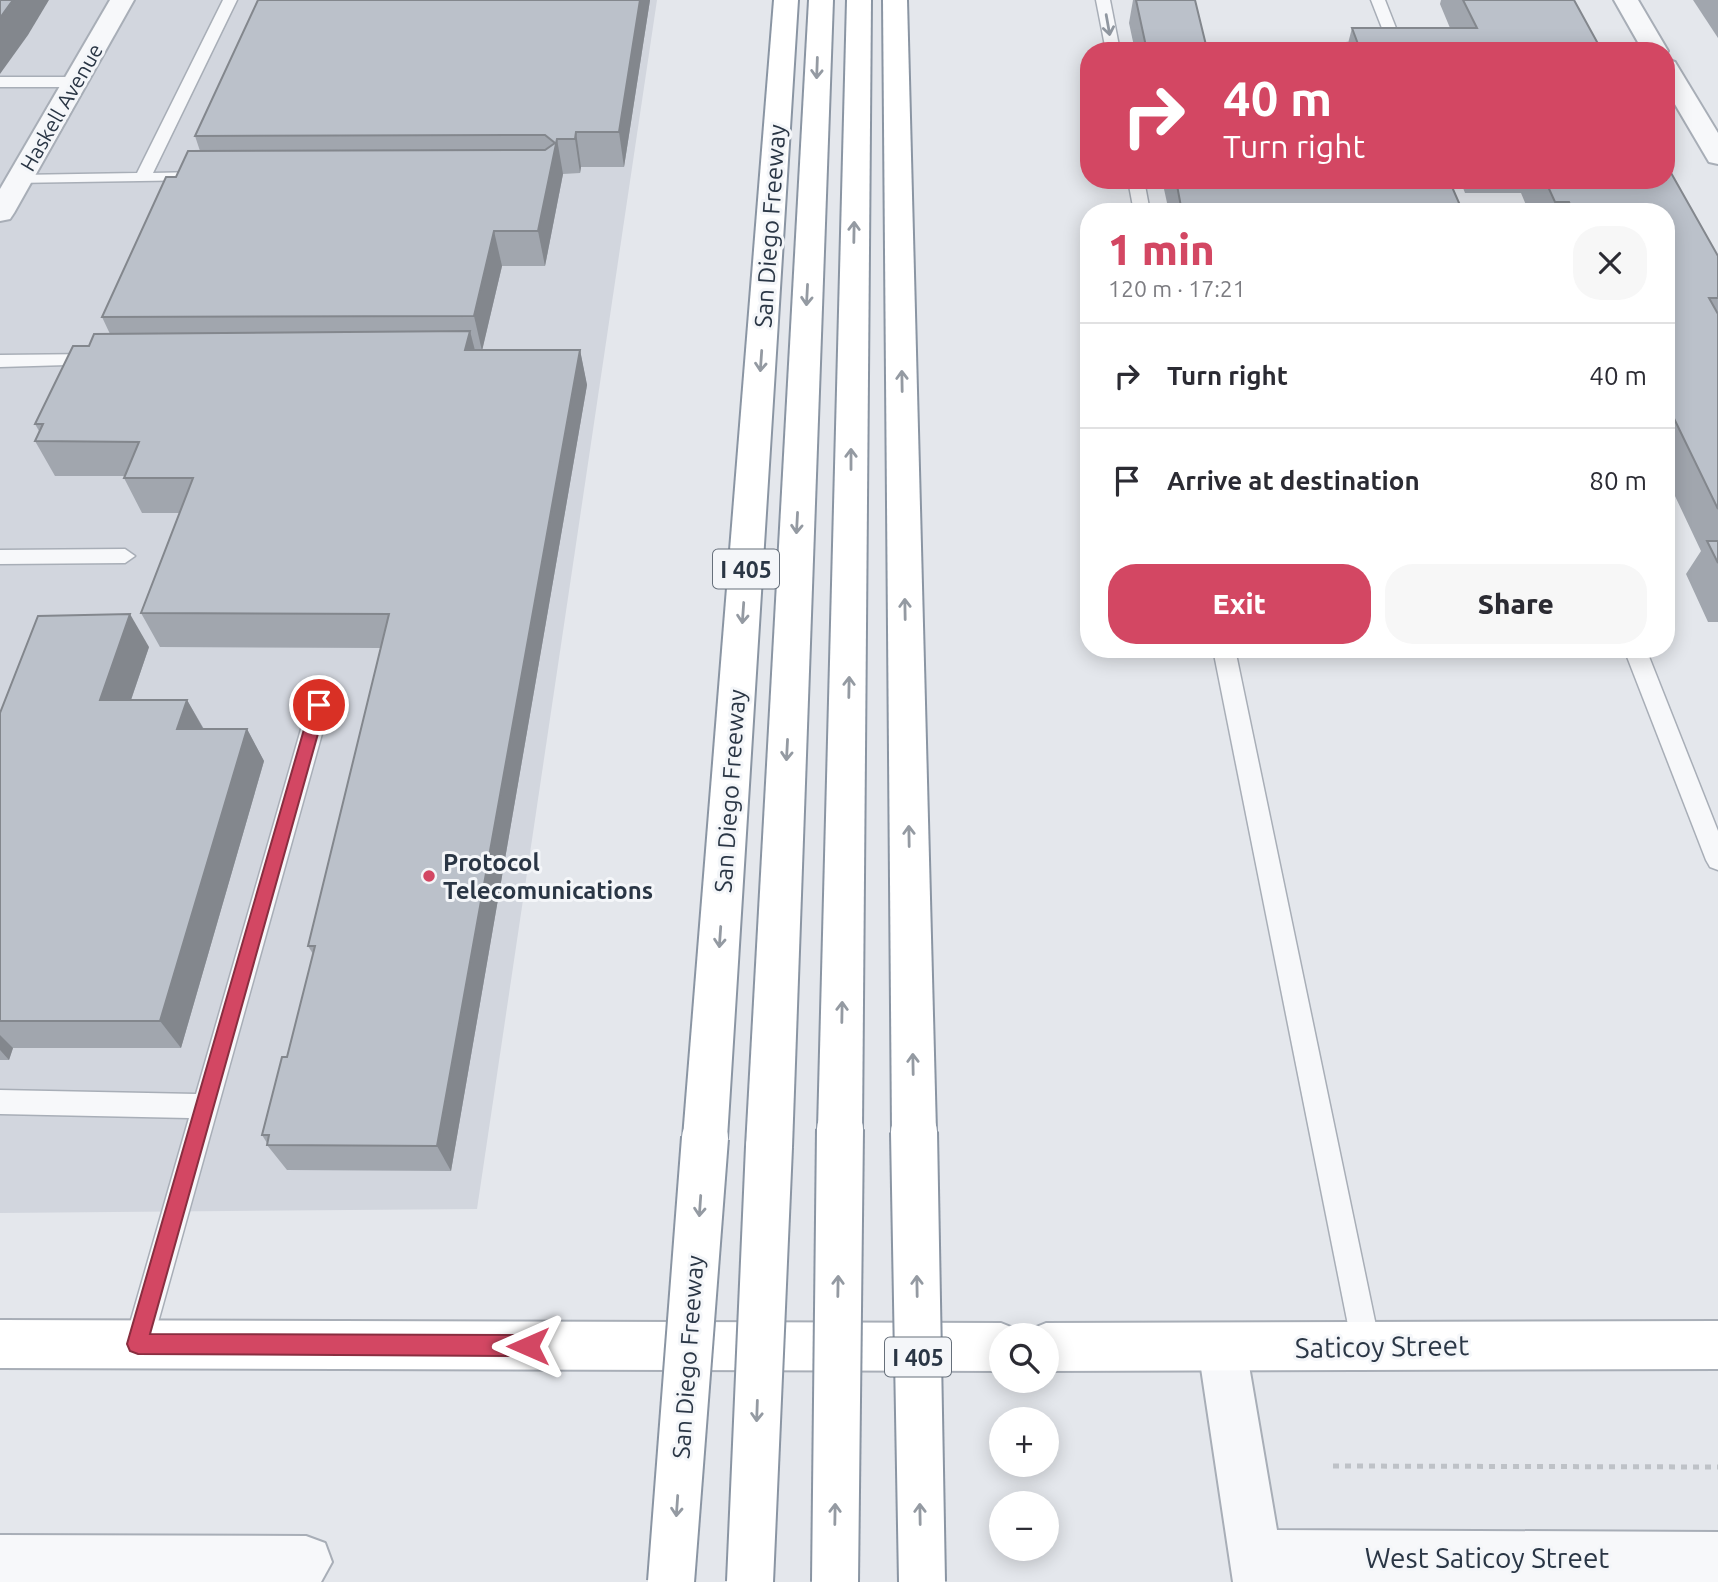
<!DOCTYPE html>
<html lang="en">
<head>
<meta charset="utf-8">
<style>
	body { margin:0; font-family:Ubuntu,sans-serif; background:#f7f7f7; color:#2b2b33; height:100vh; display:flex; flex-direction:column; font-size:26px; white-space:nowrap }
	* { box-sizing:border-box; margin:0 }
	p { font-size:23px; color:#7c7c81 }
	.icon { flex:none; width:38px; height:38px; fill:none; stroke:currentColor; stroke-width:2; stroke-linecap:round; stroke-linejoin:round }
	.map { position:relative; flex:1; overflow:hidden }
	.panel { position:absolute; left:1080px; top:203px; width:595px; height:455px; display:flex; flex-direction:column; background:#fff; border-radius:28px; box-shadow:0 4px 18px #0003 }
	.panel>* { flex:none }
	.top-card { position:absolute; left:1080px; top:42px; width:595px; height:147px; border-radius:28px; box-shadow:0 4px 18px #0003; background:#d34763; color:#fff; overflow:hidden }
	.tools { position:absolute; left:989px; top:1323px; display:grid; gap:14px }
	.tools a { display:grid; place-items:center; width:70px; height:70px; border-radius:50%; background:#fff; box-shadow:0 4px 18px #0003; font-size:35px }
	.pin { position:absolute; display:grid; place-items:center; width:60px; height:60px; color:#fff; margin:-30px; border:4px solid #fff; border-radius:50%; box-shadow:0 2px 7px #0007 }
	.me { position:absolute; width:77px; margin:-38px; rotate:270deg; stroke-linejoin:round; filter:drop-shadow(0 0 5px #0008) }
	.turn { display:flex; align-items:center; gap:24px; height:147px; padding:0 28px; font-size:32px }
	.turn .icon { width:91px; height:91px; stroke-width:2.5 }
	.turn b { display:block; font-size:49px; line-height:60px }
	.round { display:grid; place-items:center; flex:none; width:74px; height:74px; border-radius:28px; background:#f7f7f7 }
	.head { display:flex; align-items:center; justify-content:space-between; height:119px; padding:0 28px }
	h1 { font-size:42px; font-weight:800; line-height:52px; color:#d34763 }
	.button { display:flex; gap:14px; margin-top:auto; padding:14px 28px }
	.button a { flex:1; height:80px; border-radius:28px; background:#d34763; color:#fff; font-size:28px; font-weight:800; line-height:80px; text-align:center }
	.button a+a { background:#f7f7f7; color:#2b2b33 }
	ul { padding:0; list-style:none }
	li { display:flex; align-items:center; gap:21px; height:105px; padding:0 28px; border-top:2px solid #e1e1e2 }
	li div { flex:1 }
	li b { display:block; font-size:26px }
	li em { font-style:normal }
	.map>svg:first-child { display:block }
	.built { fill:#d2d6de }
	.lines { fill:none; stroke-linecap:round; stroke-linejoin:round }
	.service-casing { stroke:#a8aeb7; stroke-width:3 }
	.minor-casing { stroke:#a8aeb7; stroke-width:4 }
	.tertiary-casing { stroke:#a8aeb7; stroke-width:4 }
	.secondary-casing { stroke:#a8aeb7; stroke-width:4 }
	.motorway-casing { stroke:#8a95a3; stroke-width:4 }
	.path { stroke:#bec2c7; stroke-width:5; stroke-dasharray:6 6; stroke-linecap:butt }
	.service { fill:#f7f8fa; fill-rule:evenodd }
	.minor { fill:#f7f8fa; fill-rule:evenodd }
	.tertiary { fill:#f7f8fa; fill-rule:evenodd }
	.secondary { fill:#fff; fill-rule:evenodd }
	.motorway { fill:#fff; fill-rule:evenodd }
	.motorway-bridge-casing { stroke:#8a95a3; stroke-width:50; stroke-linecap:butt }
	.motorway-bridge { stroke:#fff; stroke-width:46 }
	.wall { fill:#a1a6ae }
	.shaded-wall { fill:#83878d }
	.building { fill:#bbc1ca; stroke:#83878d; stroke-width:2 }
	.oneway { stroke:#9097a0 }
	.oneway2 { stroke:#949aa2 }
	.route { fill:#d34763; stroke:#892e40; stroke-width:2 }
	.poi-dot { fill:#d34763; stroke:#f4f6f9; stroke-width:2.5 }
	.labels { text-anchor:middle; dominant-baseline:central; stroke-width:6; stroke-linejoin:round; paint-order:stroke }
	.far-street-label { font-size:21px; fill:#2a3645; stroke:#f4f6f9 }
	.shield { fill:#f4f6f9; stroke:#67707b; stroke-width:2 }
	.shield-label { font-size:23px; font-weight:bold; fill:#2a3645 }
	.street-label { font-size:24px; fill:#2a3645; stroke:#f4f6f9 }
	.poi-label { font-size:24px; font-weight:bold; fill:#2a3645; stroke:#f4f6f9; text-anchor:start }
	.near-street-label { font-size:28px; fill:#2a3645; stroke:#f4f6f9 }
</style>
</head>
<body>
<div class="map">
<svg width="1718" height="1582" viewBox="0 0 1718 1582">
	<rect width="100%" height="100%" fill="#e4e7ec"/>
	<path class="built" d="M 0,0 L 657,0 L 477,1209 L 0,1213 Z"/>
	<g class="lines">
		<g class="service-casing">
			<g id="service">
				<path d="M 223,0 L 237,0 L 153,173 L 197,172 L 205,177 L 203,180 L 13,183 L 13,177 L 19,175 L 137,173 Z"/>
				<path d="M 1096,0 L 1110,0 L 1120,51 L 1106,51 Z"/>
				<path d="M 1371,0 L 1385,0 L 1405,51 L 1391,51 Z"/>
				<path d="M 0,77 L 75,77 L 83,82 L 75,87 L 0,87 Z"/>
				<path d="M 1128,180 L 1144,180 L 1150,212 L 1134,212 Z"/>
				<path d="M 95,354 L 101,356 L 104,360 L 101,364 L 0,367 L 0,355 Z"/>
				<path d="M 125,549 L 135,556 L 125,563 L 0,564 L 0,550 Z"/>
				<path d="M 1213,649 L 1235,649 L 1380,1345 L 1376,1355 L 1366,1359 L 1356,1355 L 1352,1345 Z"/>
				<path d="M 1624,649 L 1646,649 L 1718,831 L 1718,870 L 1710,867 L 1706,860 Z"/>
				<path d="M 319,697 L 327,699 L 330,705 L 152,1344 L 148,1354 L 138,1358 L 128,1354 L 124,1344 L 189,1118 L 0,1114 L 0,1090 L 196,1094 L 308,705 L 311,699 Z"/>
			</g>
		</g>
		<g class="minor-casing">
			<g id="minor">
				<path d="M 1614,0 L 1638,0 L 1668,51 L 1666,54 L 1666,51 L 1643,51 Z"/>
				<path d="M 1666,59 L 1675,62 L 1718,133 L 1718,164 L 1709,162 L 1666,89 Z"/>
				<path d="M 1222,1324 L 1239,1331 L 1246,1348 L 1277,1530 L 1718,1532 L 1718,1582 L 1233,1582 L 1198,1348 L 1205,1331 Z"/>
				<path d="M 0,1535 L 306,1536 L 325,1543 L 332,1562 L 321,1582 L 0,1582 Z"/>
			</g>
		</g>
		<g class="tertiary-casing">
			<path id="tertiary" d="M 110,0 L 134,0 L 14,213 L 10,219 L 0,221 L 0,189 Z"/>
		</g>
		<g class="secondary-casing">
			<g id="secondary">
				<path d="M 0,1320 L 1001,1323 L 1018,1330 L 1021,1335 L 1001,1335 L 1001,1371 L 0,1368 Z"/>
				<path d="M 1718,1321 L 1718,1369 L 1046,1371 L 1046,1335 L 1026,1335 L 1029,1330 L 1046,1323 Z"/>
			</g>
		</g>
		<g class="motorway-casing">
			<g id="motorway">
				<path d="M 774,0 L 798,0 L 727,1138 L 721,1153 L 705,1159 L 689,1153 L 683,1138 Z"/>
				<path d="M 809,0 L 833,0 L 792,1147 L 785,1162 L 769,1168 L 753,1162 L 746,1147 Z"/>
				<path d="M 847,0 L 871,0 L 862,1129 L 856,1144 L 840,1150 L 824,1144 L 818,1129 Z"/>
				<path d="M 883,0 L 907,0 L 936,1132 L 930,1147 L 914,1153 L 898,1147 L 892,1132 Z"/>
			</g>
		</g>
		<path class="path" d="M 1333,1466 L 1718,1467"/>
		<use href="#service" class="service"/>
		<use href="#minor" class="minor"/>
		<use href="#tertiary" class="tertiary"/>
		<use href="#secondary" class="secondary"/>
		<use href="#motorway" class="motorway"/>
		<g class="motorway-bridge-casing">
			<g id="motorway-bridge">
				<path d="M 914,1132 L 922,1582"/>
				<path d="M 671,1582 L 705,1138"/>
				<path d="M 750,1582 L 769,1147"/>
				<path d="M 835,1582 L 840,1129"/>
			</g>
		</g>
		<use href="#motorway-bridge" class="motorway-bridge"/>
	</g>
	<g class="wall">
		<path d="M 650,0 L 624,167 L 581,167 L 580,173 L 563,174 L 545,266 L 502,266 L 482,350 L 580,350 L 587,385 L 451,1171 L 287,1170 L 267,1145 L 267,1143 L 262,1135 L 287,1057 L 313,954 L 308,946 L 381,648 L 160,647 L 141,613 L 180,513 L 142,513 L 124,478 L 125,476 L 55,476 L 35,441 L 39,431 L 35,424 L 89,346 L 110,334 L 102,317 L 176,177 L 200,151 L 195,136 Z"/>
		<path d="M 1133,0 L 1195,0 L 1206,45 L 1249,51 L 1135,51 L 1129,23 Z"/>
		<path d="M 1441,0 L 1574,0 L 1602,51 L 1346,51 L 1352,28 L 1450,28 L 1440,4 Z"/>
		<path d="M 1693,0 L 1718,0 L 1718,38 Z"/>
		<path d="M 1162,180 L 1449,180 L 1463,212 L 1169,212 Z"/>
		<path d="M 1460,180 L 1666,180 L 1718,256 L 1718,622 L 1708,622 L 1686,574 L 1701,551 L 1666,477 L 1666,212 L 1529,212 L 1521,193 L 1465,193 Z"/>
		<path d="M 149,647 L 131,700 L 187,700 L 204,729 L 247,729 L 264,761 L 181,1048 L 13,1048 L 9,1060 L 0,1060 L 0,713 Z"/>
	</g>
	<g class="shaded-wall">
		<path d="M 13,0 L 49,0 L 28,35 L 0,74 L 0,18 Z"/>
		<path d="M 640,0 L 650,0 L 624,167 L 619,132 Z"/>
		<path d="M 576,132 L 581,167 L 580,173 L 575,139 Z"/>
		<path d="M 557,139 L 563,174 L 545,266 L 538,231 Z"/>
		<path d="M 494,231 L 502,266 L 482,351 L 474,316 Z"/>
		<path d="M 470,331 L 479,366 L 465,350 Z"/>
		<path d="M 580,350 L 587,385 L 451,1171 L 437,1146 Z"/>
		<path d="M 130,614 L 149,647 L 120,732 L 100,700 Z"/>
		<path d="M 187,700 L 205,732 L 177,729 Z"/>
		<path d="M 247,729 L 264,761 L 181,1048 L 160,1021 Z"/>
		<path d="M 0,1035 L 13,1048 L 9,1060 L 0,1050 Z"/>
	</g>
	<g class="building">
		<path d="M 0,0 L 13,0 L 0,18 Z"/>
		<path d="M 258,0 L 640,0 L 619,132 L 576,132 L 575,139 L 557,139 L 538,231 L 494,231 L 474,316 L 102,317 L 166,177 L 176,177 L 188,151 L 545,150 L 555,143 L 545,135 L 195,136 Z"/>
		<path d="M 1136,0 L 1195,0 L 1206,45 L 1248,46 L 1249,51 L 1147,51 Z"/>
		<path d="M 1463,0 L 1574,0 L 1602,51 L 1350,51 L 1348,43 L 1358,44 L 1352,28 L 1477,28 Z"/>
		<path d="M 1666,164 L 1718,256 L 1718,298 L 1709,298 L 1718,314 L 1718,509 L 1666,402 L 1666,212 L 1573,212 L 1569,202 L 1555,202 L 1545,180 L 1666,180 Z"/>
		<path d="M 1176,180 L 1449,180 L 1463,212 L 1182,212 Z"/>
		<path d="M 470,331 L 465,350 L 580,350 L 437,1146 L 267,1145 L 269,1135 L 262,1135 L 282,1057 L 287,1057 L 315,946 L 308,946 L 389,614 L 141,613 L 193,478 L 124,478 L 139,442 L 35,441 L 43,424 L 35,424 L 73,346 L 89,346 L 94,334 Z"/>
		<path d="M 1707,541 L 1718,541 L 1718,563 Z"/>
		<path d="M 130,614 L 100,700 L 187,700 L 177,729 L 247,729 L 160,1021 L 0,1021 L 0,713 L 38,616 Z"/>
	</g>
	<defs><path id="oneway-shaft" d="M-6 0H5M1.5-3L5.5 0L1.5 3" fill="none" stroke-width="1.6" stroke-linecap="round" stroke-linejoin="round" transform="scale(1.75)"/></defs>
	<use class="oneway" href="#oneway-shaft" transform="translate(1108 25) rotate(80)"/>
	<g class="oneway2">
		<use href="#oneway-shaft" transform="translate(817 68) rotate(92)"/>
		<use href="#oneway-shaft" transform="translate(854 232) rotate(-89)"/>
		<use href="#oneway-shaft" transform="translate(807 295) rotate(93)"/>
		<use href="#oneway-shaft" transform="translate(761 361) rotate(94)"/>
		<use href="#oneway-shaft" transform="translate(902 381) rotate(-91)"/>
		<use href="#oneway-shaft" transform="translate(851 459) rotate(-90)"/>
		<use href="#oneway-shaft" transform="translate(797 523) rotate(93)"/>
		<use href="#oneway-shaft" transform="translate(905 609) rotate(-91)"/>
		<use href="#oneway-shaft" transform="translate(743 613) rotate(94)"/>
		<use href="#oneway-shaft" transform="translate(849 687) rotate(-89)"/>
		<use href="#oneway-shaft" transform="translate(787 750) rotate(93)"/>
		<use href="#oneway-shaft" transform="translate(909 836) rotate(-91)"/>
		<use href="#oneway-shaft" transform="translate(720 937) rotate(94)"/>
		<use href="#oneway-shaft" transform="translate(842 1012) rotate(-89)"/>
		<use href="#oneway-shaft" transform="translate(913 1064) rotate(-91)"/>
		<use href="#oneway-shaft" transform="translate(700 1206) rotate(94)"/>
		<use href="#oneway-shaft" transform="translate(838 1286) rotate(-89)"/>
		<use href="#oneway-shaft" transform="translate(917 1286) rotate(-91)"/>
		<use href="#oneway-shaft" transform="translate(757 1411) rotate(92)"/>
		<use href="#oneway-shaft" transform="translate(677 1506) rotate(94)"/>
		<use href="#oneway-shaft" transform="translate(835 1514) rotate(-89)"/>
		<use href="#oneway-shaft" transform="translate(920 1514) rotate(-91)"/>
	</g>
	<path class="route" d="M 319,699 L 326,705 L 150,1334 L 528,1335 L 535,1338 L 538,1346 L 535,1353 L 528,1356 L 138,1354 L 130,1351 L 127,1344 L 311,705 Z"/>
	<circle class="poi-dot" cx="429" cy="876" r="7"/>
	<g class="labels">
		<g class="far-street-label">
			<text transform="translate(61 107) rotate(-60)">Haskell Avenue</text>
		</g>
		<g class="shield">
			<rect x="713" y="549.5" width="66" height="39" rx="5"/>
			<rect x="885" y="1337.5" width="66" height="39" rx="5"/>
		</g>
		<g class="shield-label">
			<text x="746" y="569">I 405</text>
			<text x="918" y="1357">I 405</text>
		</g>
		<g class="street-label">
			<text transform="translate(770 226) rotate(-86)">San Diego Freeway</text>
			<text transform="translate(730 791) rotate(-86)">San Diego Freeway</text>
			<text transform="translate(688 1357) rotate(-86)">San Diego Freeway</text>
		</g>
		<g class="poi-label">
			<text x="443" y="862">Protocol<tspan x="443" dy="28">Telecomunications</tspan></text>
		</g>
		<g class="near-street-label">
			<text transform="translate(1382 1346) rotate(-1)">Saticoy Street</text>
			<text x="1487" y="1557">West Saticoy Street</text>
		</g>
	</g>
</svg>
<div class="tools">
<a><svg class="icon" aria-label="search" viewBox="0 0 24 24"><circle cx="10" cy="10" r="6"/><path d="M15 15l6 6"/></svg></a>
<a>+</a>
<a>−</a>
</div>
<div class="pin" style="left:319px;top:705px;background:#d93025"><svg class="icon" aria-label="arrive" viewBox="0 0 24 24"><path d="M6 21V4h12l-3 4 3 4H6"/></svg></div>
<svg class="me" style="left:528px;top:1346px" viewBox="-20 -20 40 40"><path d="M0-17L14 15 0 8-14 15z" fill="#d34763" stroke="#fff" stroke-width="4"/></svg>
<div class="top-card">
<div class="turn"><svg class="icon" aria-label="right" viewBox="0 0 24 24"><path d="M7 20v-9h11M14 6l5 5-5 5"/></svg><div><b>40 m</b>Turn right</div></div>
</div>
<section class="panel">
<div class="head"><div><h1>1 min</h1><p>120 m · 17:21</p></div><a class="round"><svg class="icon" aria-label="close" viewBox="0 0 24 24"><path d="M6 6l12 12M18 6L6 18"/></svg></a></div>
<ul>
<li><svg class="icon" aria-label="right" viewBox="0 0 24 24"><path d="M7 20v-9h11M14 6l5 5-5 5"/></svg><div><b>Turn right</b></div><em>40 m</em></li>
<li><svg class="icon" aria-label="arrive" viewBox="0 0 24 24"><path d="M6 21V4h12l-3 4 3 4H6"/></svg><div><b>Arrive at destination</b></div><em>80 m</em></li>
</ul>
<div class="button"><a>Exit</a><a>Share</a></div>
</section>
</div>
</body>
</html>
